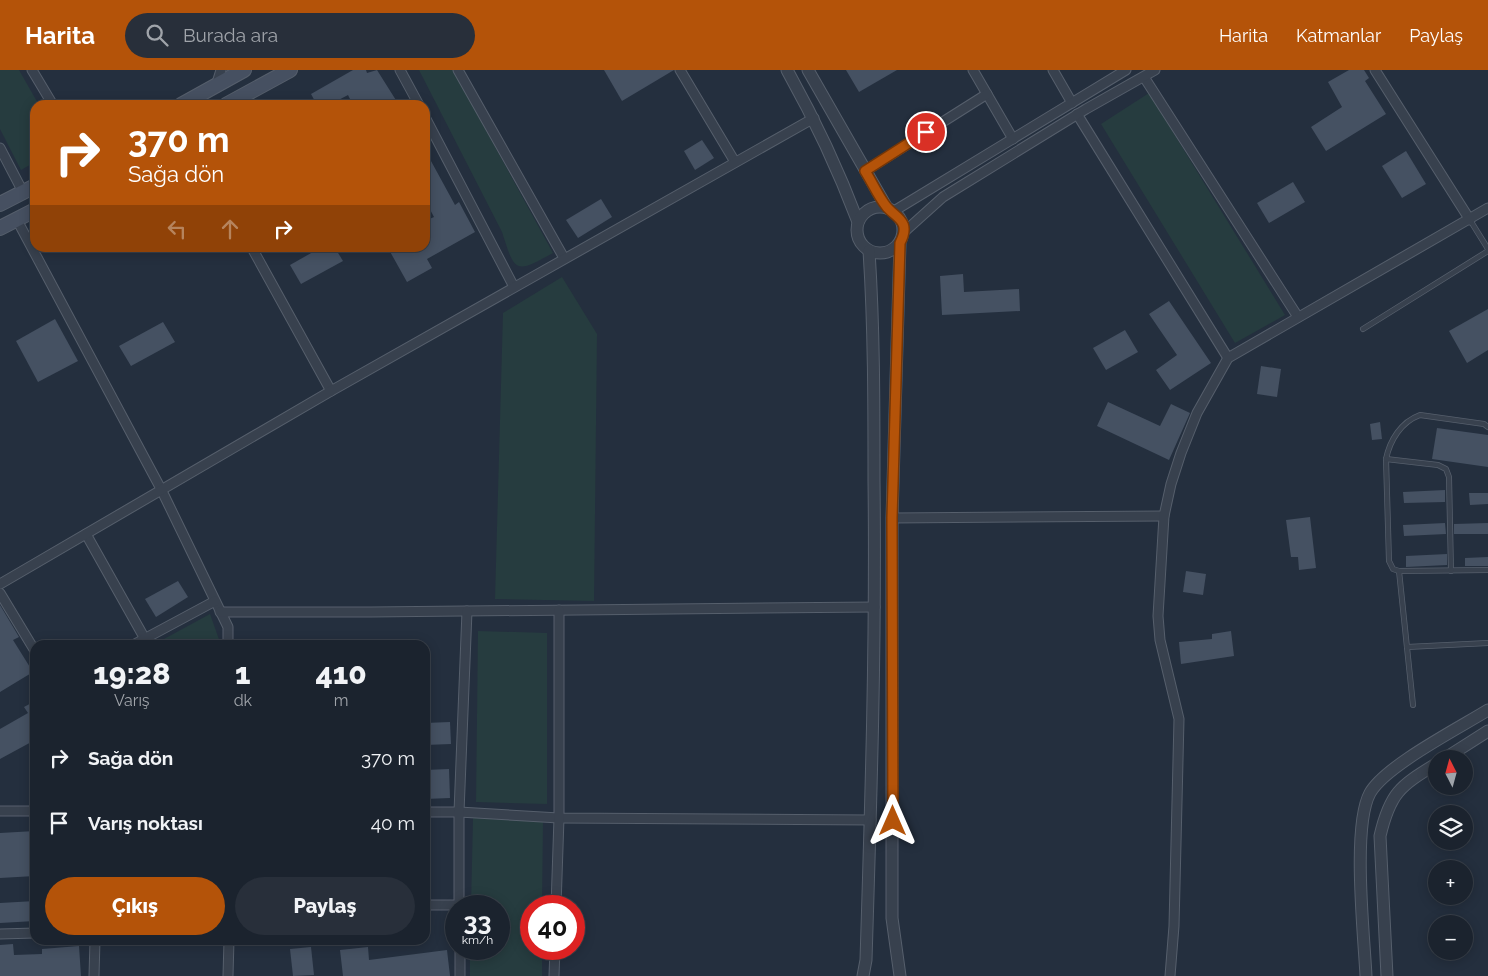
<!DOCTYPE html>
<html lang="tr">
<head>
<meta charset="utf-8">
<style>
	body { margin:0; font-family:Raleway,sans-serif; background:#282f3a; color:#f1f3f6; height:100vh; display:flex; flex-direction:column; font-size:19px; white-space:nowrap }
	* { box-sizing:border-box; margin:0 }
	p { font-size:16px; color:#a0a4aa }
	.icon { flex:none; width:28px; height:28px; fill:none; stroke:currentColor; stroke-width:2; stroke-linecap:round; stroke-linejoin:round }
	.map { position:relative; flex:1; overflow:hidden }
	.drawer { position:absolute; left:30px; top:570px; width:400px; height:305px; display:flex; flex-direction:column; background:#1b232e; border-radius:15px; box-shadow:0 2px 12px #0003,0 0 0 1px #39404a }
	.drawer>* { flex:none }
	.banner { position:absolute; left:30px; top:30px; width:400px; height:152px; border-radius:15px; box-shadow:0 2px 12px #0003,0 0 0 1px #39404a; background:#b45309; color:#fff; overflow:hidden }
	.needle { width:32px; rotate:354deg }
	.buttons { position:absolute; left:1428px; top:680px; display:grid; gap:10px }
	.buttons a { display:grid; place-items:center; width:45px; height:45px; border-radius:50%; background:#1b232e; box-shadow:0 2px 12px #0003,0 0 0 1px #39404a; font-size:25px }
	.speed { position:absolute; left:445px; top:825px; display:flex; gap:10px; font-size:25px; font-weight:700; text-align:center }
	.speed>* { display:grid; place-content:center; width:65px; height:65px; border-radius:50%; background:#1b232e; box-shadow:0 2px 12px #0003,0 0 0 1px #39404a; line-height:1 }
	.speed small { font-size:12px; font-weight:400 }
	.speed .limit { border:8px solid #d22; background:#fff; color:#111 }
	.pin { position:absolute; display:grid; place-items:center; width:42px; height:42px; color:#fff; margin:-21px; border:2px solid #fff; border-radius:50%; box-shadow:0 1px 5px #0007 }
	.me { position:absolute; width:55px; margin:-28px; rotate:0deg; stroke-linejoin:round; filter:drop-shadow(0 0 4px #0008) }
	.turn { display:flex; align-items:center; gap:18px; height:105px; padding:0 15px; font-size:22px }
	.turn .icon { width:65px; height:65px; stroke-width:2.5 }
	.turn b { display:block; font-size:35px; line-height:42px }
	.lanes { display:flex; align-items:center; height:48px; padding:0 15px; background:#0003; justify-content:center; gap:25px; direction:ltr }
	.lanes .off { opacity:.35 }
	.eta { display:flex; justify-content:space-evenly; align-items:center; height:85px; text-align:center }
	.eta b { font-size:30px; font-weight:800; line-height:35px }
	.cta { display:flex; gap:10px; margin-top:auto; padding:10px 15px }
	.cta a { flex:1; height:58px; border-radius:30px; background:#b45309; color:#fff; font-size:20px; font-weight:800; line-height:58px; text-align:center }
	.cta a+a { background:#282f3a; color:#f1f3f6 }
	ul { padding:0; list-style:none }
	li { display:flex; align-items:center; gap:15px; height:65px; padding:0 15px }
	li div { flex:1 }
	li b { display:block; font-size:19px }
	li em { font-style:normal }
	header { display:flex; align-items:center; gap:30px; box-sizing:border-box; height:70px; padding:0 25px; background:#b45309; color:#fff }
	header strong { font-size:24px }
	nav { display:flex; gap:28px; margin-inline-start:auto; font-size:18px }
	.search { width:350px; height:45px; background:#282f3a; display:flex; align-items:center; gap:12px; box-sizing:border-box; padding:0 18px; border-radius:28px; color:#a0a4aa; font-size:19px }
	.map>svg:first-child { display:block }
	.green { fill:#263c3f }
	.building { fill:#455162 }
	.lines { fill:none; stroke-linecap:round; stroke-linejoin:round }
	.service-casing { stroke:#565f6c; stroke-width:6 }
	.minor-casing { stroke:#565f6c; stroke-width:11 }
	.tertiary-casing { stroke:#565f6c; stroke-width:13 }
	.secondary-casing { stroke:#565f6c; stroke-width:16 }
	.service { stroke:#38414e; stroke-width:4.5 }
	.minor { stroke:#38414e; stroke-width:9 }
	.tertiary { stroke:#38414e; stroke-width:11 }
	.secondary { stroke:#465061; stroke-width:14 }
	.route-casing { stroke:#753606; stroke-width:12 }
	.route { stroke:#b45309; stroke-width:9 }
</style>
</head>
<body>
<header>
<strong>Harita</strong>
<div class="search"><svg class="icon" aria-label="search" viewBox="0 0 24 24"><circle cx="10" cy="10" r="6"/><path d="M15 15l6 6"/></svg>Burada ara</div>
<nav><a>Harita</a><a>Katmanlar</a><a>Paylaş</a></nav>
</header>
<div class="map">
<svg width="1488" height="906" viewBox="0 0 1488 906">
	<rect width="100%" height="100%" fill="#242f3e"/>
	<g class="green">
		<path d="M 0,0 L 19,0 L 39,35 L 35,35 L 35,92 L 21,100 L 0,59 Z"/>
		<path d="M 419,0 L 453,0 L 553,183 C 515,204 515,203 502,162 Z"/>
		<path d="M 1149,23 L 1285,245 L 1235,273 L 1101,54 Z"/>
		<path d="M 562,207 L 597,264 L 594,531 L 495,529 L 503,243 Z"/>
		<path d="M 210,544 L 221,575 L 153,575 Z"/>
		<path d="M 478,561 L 547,563 L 547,734 L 476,732 Z"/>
		<path d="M 473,748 L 543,752 L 542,836 L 531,836 L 531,879 L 542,879 L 542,906 L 470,906 L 470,879 L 499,879 L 499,836 L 471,836 Z"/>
	</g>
	<g class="building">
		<path d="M 353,0 L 366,0 L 367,3 L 377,0 L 399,35 L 353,35 L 348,25 L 329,35 L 317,35 L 311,24 Z"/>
		<path d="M 604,0 L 674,0 L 622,31 Z"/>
		<path d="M 846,0 L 897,0 L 859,22 Z"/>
		<path d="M 1349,0 L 1364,0 L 1369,8 L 1365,11 L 1386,44 L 1326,81 L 1311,57 L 1342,37 L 1328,12 Z"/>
		<path d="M 702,70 L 714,88 L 695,100 L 684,81 Z"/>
		<path d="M 425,80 L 455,135 L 459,132 L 475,162 L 427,189 L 432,198 L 407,212 L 388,178 L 425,178 L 425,151 L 434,147 L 425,130 Z"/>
		<path d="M 1406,81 L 1426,114 L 1402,128 L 1382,96 Z"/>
		<path d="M 1293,112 L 1305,132 L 1269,153 L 1257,133 Z"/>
		<path d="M 601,129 L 612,147 L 578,168 L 566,150 Z"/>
		<path d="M 320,178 L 335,178 L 343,191 L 301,214 L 290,195 Z"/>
		<path d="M 963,204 L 964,222 L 1019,219 L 1020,241 L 942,245 L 940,206 Z"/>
		<path d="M 1169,231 L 1211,293 L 1170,320 L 1156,300 L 1177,285 L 1149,244 Z"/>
		<path d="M 1488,239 L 1488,280 L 1467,293 L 1449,261 Z"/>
		<path d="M 55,249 L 78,291 L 38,312 L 16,271 Z"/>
		<path d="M 163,252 L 175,272 L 131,296 L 119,276 Z"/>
		<path d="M 1125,260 L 1138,282 L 1106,300 L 1093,278 Z"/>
		<path d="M 1261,296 L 1281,299 L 1277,327 L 1257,324 Z"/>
		<path d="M 1108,332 L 1160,356 L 1171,334 L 1190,343 L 1169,390 L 1097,356 Z"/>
		<path d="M 1380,352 L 1382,369 L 1372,370 L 1370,354 Z"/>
		<path d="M 1437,358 L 1488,365 L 1488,397 L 1432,389 Z"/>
		<path d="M 1445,420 L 1445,432 L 1404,433 L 1403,422 Z"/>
		<path d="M 1469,423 L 1488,423 L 1488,434 L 1470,435 Z"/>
		<path d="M 1310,447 L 1316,498 L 1299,500 L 1298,487 L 1291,487 L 1286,450 Z"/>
		<path d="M 1445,453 L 1446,464 L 1404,466 L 1403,455 Z"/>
		<path d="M 1488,453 L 1488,464 L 1454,464 L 1454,454 Z"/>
		<path d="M 1447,484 L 1447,495 L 1406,497 L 1406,486 Z"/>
		<path d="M 1488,487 L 1488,496 L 1465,496 L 1465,488 Z"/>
		<path d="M 1186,501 L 1206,504 L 1203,525 L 1183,522 Z"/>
		<path d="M 178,511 L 188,527 L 156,547 L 145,529 Z"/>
		<path d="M 0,535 L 19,567 L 13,570 L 33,602 L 0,622 Z"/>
		<path d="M 1231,561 L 1234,586 L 1181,594 L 1179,572 L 1212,569 L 1212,564 Z"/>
		<path d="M 35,631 L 35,670 L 0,689 L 0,659 L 28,643 L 24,637 Z"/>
		<path d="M 450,652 L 451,674 L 425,675 L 425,653 Z"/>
		<path d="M 449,699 L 450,728 L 425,729 L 425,700 Z"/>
		<path d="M 35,761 L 35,806 L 0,808 L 0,763 Z"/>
		<path d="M 35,831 L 35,851 L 0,853 L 0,833 Z"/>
		<path d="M 13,874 L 14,885 L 42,884 L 42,879 L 79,876 L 81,906 L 0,906 L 0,875 Z"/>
		<path d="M 311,877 L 314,905 L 293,906 L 290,879 Z"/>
		<path d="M 368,877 L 369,890 L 447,880 L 450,906 L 343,906 L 340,880 Z"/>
	</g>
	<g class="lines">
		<g class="service-casing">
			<g id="service">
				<path d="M 1470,150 L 1488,179"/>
				<path d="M 1363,259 L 1488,181"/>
				<path d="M 1488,357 L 1484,354 L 1420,345 C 1401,352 1390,370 1386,389 L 1389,491 L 1393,499 L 1399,501 L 1488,500"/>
				<path d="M 1386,389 L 1438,395 L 1446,399 L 1449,407 L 1451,501"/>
				<path d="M 1399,501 L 1413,635"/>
				<path d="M 1407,577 L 1488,573"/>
			</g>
		</g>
		<g class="minor-casing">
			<g id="minor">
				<path d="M 32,0 L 53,35"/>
				<path d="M 400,0 L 419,35"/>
				<path d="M 458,0 L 564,188"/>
				<path d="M 680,0 L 735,92"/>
				<path d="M 973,0 L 1013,69"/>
				<path d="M 1053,0 L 1072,33"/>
				<path d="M 1375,0 L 1470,150"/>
				<path d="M 1144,7 L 1298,247"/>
				<path d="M 216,16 L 221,0"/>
				<path d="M 1077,44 L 1228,288"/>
				<path d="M 425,47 L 514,217"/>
				<path d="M 0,78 L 23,122"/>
				<path d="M 865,101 L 987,24"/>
				<path d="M 894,141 L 1126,0"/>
				<path d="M 17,150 L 161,419 L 228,557 L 228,575"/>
				<path d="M 903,163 L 943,127 L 1086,39 L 1155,0"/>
				<path d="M 252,178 L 331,321"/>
				<path d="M 892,448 L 1164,446"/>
				<path d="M 86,464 L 145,569"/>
				<path d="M 0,514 L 331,321 L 814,48"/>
				<path d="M 0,523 L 35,581"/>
				<path d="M 220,542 L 371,542 L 875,537"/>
				<path d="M 133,575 L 215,531"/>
				<path d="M 0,741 L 35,741"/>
				<path d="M 425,742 L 459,742 L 559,748 L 871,750"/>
				<path d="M 425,835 L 459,835"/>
				<path d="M 459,836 L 459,742 L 467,541"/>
				<path d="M 556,836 L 559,748 L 559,540"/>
				<path d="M 0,864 L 35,863"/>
				<path d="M 460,879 L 460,906"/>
				<path d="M 94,906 L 95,870"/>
				<path d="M 228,906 L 229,870"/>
				<path d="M 554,906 L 555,879"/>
				<path d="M 1170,906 L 1174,856 L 1179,649 L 1160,570 L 1158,546 L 1164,446 L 1171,414 L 1181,383 L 1197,343 L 1228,288 L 1488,138"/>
			</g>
		</g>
		<g class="tertiary-casing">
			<g id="tertiary">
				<path d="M 787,0 C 815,50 838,99 858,152"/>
				<path d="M 808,0 L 887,138"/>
				<circle cx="880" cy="160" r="23"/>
				<path d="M 900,173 L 892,448 L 892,848 L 900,906"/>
				<path d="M 1444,689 L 1488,661"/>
				<path d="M 863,906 L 866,890 C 871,730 876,571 874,411 C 874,334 874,257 869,181"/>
				<path d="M 1366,906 C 1364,865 1352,756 1370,723 C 1385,696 1459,658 1488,640"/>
				<path d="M 1387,906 L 1380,766 C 1390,723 1400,716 1436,694"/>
			</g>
		</g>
		<g class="secondary-casing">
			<g id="secondary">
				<path d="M 181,35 L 244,0"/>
				<path d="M 226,35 L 290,0"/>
				<path d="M 0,134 L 35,116"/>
				<path d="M 0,158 L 35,140"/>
			</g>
		</g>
		<use href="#service" class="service"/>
		<use href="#minor" class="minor"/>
		<use href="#tertiary" class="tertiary"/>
		<use href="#secondary" class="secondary"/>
	</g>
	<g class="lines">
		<g class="route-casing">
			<path id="route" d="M 893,751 L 892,448 L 900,173 C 912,150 895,148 886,136 C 878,126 872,112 865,101 L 926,62"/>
		</g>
		<use href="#route" class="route"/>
	</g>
</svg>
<div class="buttons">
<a><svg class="needle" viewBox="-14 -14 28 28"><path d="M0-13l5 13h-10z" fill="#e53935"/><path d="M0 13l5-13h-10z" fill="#a0a4aa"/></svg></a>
<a><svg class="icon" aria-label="layers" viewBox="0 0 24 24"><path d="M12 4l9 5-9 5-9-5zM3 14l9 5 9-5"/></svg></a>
<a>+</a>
<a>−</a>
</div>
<div class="speed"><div>33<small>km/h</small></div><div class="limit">40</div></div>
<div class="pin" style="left:926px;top:62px;background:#d93025"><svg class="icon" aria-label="arrive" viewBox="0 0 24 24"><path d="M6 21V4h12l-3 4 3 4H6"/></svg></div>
<svg class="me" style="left:893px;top:751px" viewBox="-20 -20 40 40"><path d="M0-17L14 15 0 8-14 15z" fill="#b45309" stroke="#fff" stroke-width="4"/></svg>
<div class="banner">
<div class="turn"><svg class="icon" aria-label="right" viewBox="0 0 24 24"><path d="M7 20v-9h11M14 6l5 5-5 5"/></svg><div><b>370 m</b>Sağa dön</div></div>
<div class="lanes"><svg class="icon off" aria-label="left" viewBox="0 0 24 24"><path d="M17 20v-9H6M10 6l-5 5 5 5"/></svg><svg class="icon off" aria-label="ahead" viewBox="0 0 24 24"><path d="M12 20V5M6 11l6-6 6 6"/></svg><svg class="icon" aria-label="right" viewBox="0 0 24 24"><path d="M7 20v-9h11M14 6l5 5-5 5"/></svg></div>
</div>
<section class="drawer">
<div class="eta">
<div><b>19:28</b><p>Varış</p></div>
<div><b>1</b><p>dk</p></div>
<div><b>410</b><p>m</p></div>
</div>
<ul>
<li><svg class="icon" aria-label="right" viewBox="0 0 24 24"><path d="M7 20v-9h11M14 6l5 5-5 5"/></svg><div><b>Sağa dön</b></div><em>370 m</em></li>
<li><svg class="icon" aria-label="arrive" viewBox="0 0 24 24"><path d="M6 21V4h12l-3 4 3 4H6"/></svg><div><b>Varış noktası</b></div><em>40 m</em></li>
</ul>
<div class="cta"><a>Çıkış</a><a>Paylaş</a></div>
</section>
</div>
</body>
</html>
